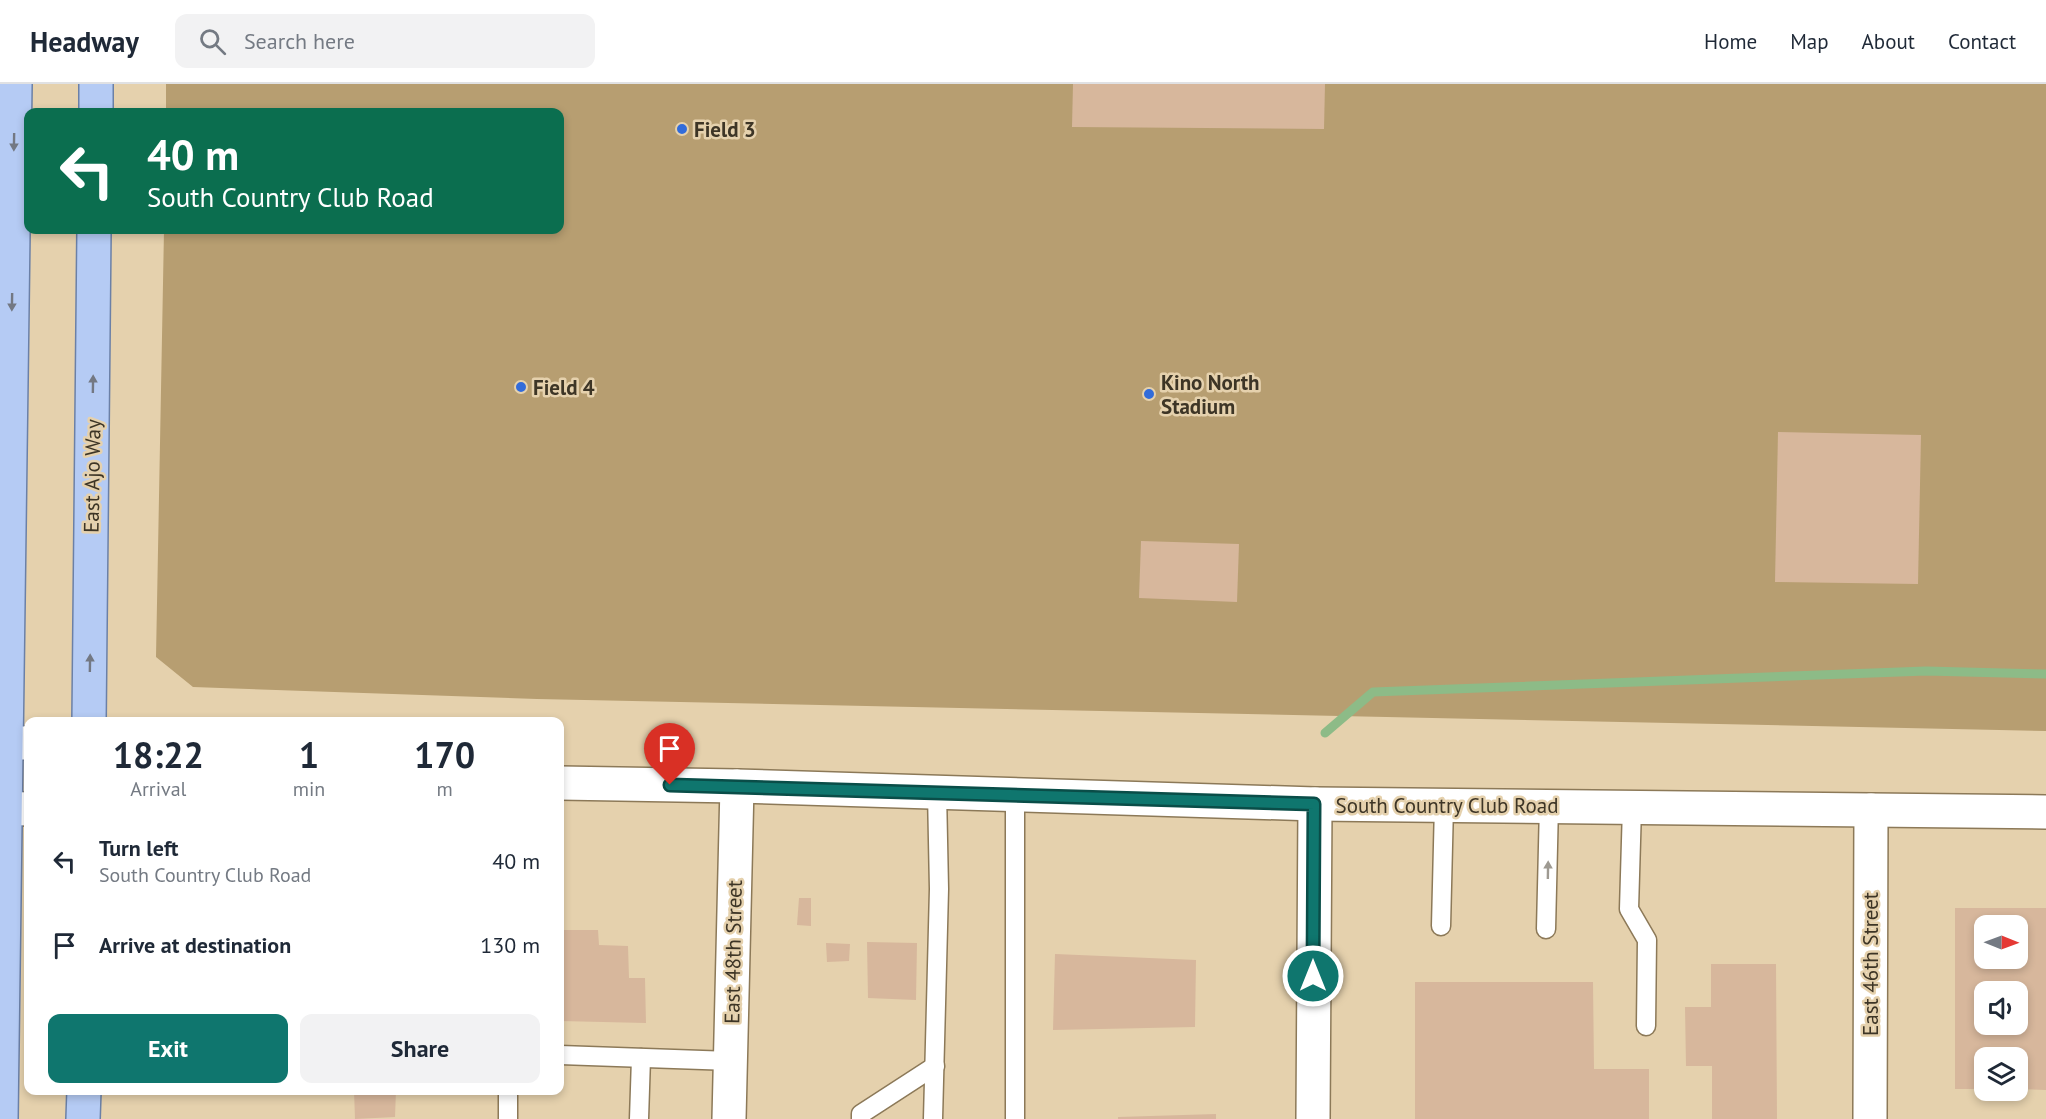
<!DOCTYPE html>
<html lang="en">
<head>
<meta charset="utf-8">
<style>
	body { margin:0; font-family:"PT Sans",sans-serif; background:#f2f2f3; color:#1f2937; height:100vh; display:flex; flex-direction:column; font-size:22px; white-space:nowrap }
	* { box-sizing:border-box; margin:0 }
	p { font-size:20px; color:#747a83 }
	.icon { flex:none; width:33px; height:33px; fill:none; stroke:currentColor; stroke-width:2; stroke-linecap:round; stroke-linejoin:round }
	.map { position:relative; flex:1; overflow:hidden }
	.details { position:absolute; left:24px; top:633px; width:540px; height:378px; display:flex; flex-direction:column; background:#fff; border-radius:12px; box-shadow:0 3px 9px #0003 }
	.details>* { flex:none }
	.banner { position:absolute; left:24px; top:24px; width:540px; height:126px; border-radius:12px; box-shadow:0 3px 9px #0003; background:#0b6e4f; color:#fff; overflow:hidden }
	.needle { width:39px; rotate:91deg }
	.fabs { position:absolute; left:1974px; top:831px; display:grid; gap:12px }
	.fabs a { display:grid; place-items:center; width:54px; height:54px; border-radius:12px; background:#fff; box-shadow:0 3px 9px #0003; font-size:30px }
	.pin { position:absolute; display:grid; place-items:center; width:51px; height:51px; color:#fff; margin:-62px -26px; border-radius:50% 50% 50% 0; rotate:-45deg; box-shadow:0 0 6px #0007 }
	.pin .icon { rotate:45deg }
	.me { position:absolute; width:66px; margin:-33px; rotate:0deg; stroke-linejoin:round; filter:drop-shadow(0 0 4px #0008) }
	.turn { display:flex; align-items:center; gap:21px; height:126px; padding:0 24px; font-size:27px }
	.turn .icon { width:78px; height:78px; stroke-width:2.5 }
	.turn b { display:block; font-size:42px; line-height:51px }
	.eta { display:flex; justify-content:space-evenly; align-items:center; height:102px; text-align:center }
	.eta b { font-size:36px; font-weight:600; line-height:42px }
	.primary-button { display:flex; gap:12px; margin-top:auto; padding:12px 24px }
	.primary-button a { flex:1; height:69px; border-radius:12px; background:#0f766e; color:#fff; font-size:24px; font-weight:600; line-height:69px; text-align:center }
	.primary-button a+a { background:#f2f2f3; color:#1f2937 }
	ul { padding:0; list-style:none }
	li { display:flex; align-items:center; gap:18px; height:84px; padding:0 24px }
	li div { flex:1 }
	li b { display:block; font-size:22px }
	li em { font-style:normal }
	header { display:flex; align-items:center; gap:36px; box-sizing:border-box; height:84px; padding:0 30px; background:#fff; border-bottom:2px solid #e0e1e3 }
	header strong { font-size:28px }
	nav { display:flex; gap:33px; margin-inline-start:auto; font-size:21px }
	.search { width:420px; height:54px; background:#f2f2f3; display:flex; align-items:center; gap:15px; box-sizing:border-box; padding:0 21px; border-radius:12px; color:#747a83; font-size:22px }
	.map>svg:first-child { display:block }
	.grass { fill:#b79e71 }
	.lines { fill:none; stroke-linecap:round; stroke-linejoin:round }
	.stream { stroke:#8dbb87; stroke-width:9 }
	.building { fill:#d7b79c; fill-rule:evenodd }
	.service-casing { stroke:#8c7958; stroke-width:21 }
	.minor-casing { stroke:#8c7958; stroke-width:36 }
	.tertiary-casing { stroke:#8c7958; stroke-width:36 }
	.primary-casing { stroke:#6b80a7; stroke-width:36 }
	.service { stroke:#fff; stroke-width:18 }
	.minor { stroke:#fff; stroke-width:33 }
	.tertiary { stroke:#fff; stroke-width:33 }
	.primary { stroke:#b5cbf4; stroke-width:33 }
	.oneway { fill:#737883 }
	.oneway2 { fill:#9e9a92 }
	.route-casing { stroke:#0a4d48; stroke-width:15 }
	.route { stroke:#0f766e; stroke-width:10 }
	.poi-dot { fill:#326cda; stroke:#e5d1ad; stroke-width:2 }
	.labels { text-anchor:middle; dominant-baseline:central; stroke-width:5; stroke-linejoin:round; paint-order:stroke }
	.poi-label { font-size:21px; font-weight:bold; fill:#3d3526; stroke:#e5d1ad; text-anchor:start }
	.street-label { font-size:21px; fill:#3d3526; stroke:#e5d1ad }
</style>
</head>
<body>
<header>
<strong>Headway</strong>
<div class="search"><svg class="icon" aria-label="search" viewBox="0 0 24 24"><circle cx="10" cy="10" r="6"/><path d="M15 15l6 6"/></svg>Search here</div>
<nav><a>Home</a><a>Map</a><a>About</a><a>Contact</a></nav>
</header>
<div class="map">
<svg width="2046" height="1035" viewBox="0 0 2046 1035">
	<rect width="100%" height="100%" fill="#e5d1ad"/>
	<path class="grass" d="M 166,0 L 2046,0 L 2046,647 L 537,615 L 193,603 L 156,573 L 164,146 L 560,146 L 560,28 L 166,28 Z"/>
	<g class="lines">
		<path class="stream" d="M 1325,649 L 1373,608 L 1926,587 L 2046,590"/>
	</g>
	<g class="building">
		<path d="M 1073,0 L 1325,0 L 1324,45 L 1072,43 Z"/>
		<path d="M 1778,348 L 1921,351 L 1918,500 L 1775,498 Z"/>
		<path d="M 1141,457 L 1239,460 L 1237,518 L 1139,514 Z"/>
		<path d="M 799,814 L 811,814 L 811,842 L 797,841 Z"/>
		<path d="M 1955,824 L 2046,824 L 2046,1006 L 2018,1005 L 2018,974 L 1984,974 L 1984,1005 L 1955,1005 ZM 1984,842 L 2018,842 L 2018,874 L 1984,874 ZM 1984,908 L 2018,908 L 2018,940 L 1984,940 Z"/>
		<path d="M 560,846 L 598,846 L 599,861 L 628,862 L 629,894 L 645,894 L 646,939 L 560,937 Z"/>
		<path d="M 867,858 L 917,859 L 916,916 L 868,914 Z"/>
		<path d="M 826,859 L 850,860 L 849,877 L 827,878 Z"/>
		<path d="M 1055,870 L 1196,876 L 1195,943 L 1053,946 Z"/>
		<path d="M 1711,880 L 1776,880 L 1777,1035 L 1712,1035 L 1712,982 L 1686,982 L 1685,923 L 1711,923 Z"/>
		<path d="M 1415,898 L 1593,898 L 1594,985 L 1649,985 L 1649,1035 L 1415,1035 Z"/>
		<path d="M 354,1006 L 396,1006 L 395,1033 L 355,1035 Z"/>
		<path d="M 1216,1030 L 1216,1035 L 1118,1035 L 1118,1033 Z"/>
	</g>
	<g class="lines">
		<g class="service-casing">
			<g id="service">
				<path d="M 1632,723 L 1629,825 L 1647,856 L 1646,942"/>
				<path d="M 1441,842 L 1444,721"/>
				<path d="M 1546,845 L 1549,721"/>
				<path d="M 560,971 L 731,977"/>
				<path d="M 508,1035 L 508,1006"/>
				<path d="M 639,1035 L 641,974"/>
				<path d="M 861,1035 L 861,1030 L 935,982"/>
				<path d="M 933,1035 L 939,805 L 937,708"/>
				<path d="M 1015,1035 L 1015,711"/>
			</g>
		</g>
		<g class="minor-casing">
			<g id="minor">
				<path d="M 729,1035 L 737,702"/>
				<path d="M 1313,1035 L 1315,720"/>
				<path d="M 1870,1035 L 1871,726"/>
			</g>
		</g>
		<g class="tertiary-casing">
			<g id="tertiary">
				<path d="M 0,659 L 28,659"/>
				<path d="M 560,699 L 737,702 L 1315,720 L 2046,728"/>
				<path d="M 0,724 L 28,725"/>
			</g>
		</g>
		<g class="primary-casing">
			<g id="primary">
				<path d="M 96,28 L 96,0"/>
				<path d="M 89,638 L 94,146"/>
				<path d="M 1,1035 L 15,0"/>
				<path d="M 83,1035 L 84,1006"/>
			</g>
		</g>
		<use href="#service" class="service"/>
		<use href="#minor" class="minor"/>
		<use href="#tertiary" class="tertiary"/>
		<use href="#primary" class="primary"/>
	</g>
	<defs><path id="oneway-solid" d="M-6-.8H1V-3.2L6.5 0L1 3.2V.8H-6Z" transform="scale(1.5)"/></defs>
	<g class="oneway">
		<use href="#oneway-solid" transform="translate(14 58) rotate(91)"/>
		<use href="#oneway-solid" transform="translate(12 218) rotate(91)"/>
		<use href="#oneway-solid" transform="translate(93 300) rotate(-89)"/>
		<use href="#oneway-solid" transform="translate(90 579) rotate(-89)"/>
	</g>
	<use class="oneway2" href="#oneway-solid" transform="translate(1548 786) rotate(-89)"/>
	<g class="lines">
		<g class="route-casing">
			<path id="route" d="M 670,701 L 1314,720 L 1313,892"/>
		</g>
		<use href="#route" class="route"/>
	</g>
	<g class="poi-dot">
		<circle cx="682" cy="45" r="6"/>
		<circle cx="521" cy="303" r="6"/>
		<circle cx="1149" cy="310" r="6"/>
	</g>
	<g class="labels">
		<g class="poi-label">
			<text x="694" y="45">Field 3</text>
			<text x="1161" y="298">Kino North<tspan x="1161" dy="24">Stadium</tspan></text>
			<text x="533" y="303">Field 4</text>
		</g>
		<g class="street-label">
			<text transform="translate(92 392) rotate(-89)">East Ajo Way</text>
			<text x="1447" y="721">South Country Club Road</text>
			<text transform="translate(733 868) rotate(-89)">East 48th Street</text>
			<text transform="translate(1870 880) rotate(-90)">East 46th Street</text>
		</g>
	</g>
</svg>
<div class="fabs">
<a><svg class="needle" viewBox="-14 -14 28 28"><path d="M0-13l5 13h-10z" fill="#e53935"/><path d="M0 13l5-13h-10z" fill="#747a83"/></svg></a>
<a><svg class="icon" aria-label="sound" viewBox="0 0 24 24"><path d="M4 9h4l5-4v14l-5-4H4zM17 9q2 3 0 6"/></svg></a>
<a><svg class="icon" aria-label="layers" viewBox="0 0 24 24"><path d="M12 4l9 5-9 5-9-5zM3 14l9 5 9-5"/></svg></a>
</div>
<div class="pin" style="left:670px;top:701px;background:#d93025"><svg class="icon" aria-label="arrive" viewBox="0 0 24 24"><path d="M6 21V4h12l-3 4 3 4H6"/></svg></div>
<svg class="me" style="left:1313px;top:892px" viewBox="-20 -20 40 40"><circle r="17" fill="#0f766e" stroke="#fff" stroke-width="3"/><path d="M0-11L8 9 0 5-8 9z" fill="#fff"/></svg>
<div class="banner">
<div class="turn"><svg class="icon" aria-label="left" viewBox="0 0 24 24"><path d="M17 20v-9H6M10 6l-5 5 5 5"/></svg><div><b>40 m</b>South Country Club Road</div></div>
</div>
<section class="details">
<div class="eta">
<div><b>18:22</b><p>Arrival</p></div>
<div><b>1</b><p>min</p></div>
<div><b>170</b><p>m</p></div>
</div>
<ul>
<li><svg class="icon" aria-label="left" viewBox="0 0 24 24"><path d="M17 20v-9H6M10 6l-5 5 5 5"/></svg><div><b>Turn left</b><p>South Country Club Road</p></div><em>40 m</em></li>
<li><svg class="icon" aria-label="arrive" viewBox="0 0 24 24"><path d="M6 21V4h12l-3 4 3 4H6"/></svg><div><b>Arrive at destination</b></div><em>130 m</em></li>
</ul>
<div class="primary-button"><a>Exit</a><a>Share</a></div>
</section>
</div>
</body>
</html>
